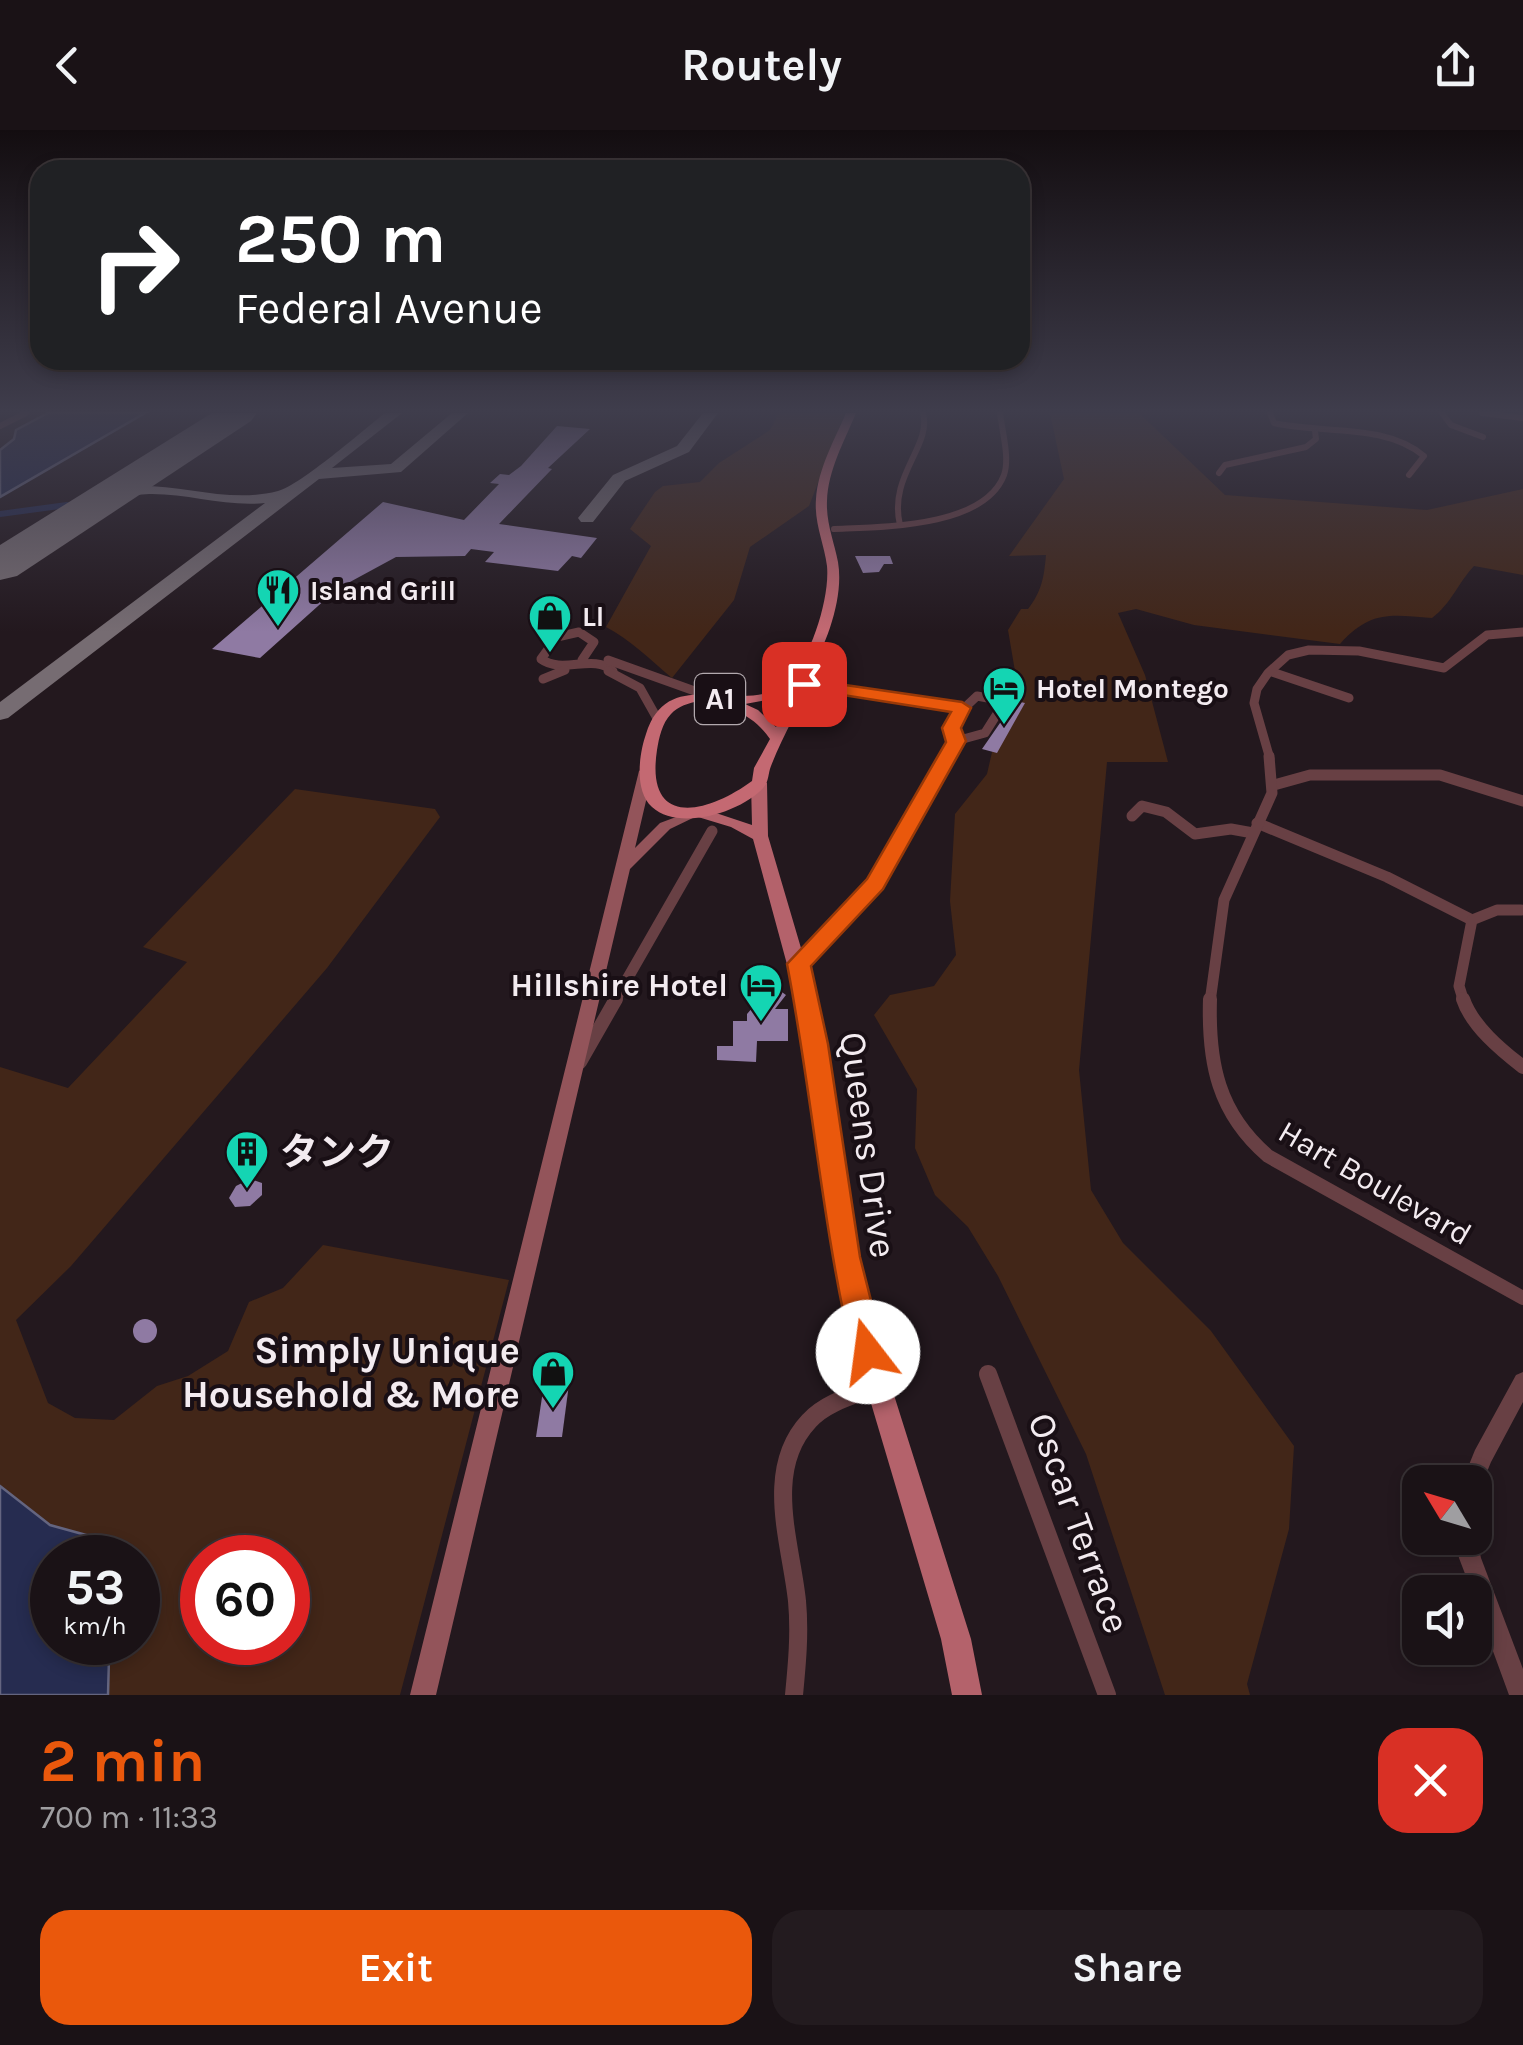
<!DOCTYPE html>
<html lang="en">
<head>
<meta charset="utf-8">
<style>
	body { margin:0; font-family:Karla,"Noto Sans JP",sans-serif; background:#231b1f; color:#f1f3f6; height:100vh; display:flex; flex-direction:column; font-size:38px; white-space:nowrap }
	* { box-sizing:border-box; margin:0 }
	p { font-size:32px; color:#9f9ea1 }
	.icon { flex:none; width:55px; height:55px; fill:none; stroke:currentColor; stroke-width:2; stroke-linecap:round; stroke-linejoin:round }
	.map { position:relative; height:1565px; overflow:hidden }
	.drawer { display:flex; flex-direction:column; background:#1a1216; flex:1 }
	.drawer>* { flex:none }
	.top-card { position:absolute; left:30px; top:30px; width:1000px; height:210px; border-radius:30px; box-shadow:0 5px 15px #0003,0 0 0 2px #383235; background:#202124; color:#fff; overflow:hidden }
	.needle { width:65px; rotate:308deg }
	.controls { position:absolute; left:1402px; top:1335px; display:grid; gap:20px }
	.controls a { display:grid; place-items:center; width:90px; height:90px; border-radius:20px; background:#1a1216; box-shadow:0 5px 15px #0003,0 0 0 2px #383235; font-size:50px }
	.speed { position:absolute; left:30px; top:1405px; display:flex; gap:20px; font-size:50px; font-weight:700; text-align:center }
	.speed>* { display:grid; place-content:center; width:130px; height:130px; border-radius:50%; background:#1a1216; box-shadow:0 5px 15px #0003,0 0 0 2px #383235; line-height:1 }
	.speed small { font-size:25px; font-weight:400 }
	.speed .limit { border:15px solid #d22; background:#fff; color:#111 }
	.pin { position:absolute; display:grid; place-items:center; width:85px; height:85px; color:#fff; margin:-42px; border-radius:20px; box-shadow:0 5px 15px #0006 }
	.me { position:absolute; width:110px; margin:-55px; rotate:345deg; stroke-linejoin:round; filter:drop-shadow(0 0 8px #0008) }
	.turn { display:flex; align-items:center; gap:35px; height:210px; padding:0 40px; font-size:45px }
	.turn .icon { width:130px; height:130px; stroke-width:2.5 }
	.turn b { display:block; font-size:70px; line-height:85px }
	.round { display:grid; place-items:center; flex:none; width:105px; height:105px; border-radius:30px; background:#231b1f }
	.headline { display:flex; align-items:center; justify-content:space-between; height:170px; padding:0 40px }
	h1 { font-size:60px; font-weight:700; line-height:75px; color:#ea580c }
	.primary-button { display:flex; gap:20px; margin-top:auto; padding:20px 40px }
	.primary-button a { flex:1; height:115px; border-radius:30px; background:#ea580c; color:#fff; font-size:40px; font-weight:700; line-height:115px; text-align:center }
	.primary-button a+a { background:#231b1f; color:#f1f3f6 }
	header { display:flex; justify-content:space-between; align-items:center; height:130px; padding:0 40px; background:#1a1216; font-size:45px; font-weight:700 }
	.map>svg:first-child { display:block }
	.green { fill:#422618; fill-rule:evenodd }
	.water { fill:#262c50; stroke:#646580; stroke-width:2.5 }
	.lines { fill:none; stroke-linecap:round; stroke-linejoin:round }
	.canal { stroke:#262c50; stroke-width:6 }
	.taxiway { fill:#766c72; fill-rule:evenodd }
	.runway { fill:#766c72; fill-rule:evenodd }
	.building { fill:#8f7aa3 }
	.minor-far4 { stroke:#684044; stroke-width:6 }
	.minor-far3 { stroke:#684044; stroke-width:9 }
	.minor-far2 { stroke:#684044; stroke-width:11 }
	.minor-far1 { stroke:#684044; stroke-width:14 }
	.minor { stroke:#684044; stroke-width:18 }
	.tertiary { fill:#684044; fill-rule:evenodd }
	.secondary { fill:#93545a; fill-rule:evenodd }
	.primary { fill:#b4626b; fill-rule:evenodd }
	.trunk { fill:#c46972; fill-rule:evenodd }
	.route { fill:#ea580c; stroke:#983908; stroke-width:2.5 }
	.labels { text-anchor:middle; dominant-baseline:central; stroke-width:8; stroke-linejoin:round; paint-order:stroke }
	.far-poi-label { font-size:28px; font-weight:bold; fill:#f3ebf0; stroke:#190f15; text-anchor:start }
	.shield { fill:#190f15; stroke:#b2a9ae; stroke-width:2.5 }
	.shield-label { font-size:30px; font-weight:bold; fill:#f3ebf0 }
	.poi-label { font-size:32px; font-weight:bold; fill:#f3ebf0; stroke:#190f15; text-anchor:end }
	.street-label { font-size:32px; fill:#f3ebf0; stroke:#190f15 }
	.near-street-label { font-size:38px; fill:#f3ebf0; stroke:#190f15 }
	.near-poi-label { font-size:38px; font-weight:bold; fill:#f3ebf0; stroke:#190f15; text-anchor:start }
</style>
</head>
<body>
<header><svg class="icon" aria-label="back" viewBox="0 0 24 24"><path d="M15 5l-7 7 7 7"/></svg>Routely<svg class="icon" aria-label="share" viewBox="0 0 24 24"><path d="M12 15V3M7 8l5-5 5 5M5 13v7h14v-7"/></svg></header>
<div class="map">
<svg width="1523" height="1565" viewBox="0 0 1523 1565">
	<rect width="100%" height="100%" fill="#23181e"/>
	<g class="green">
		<path d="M 779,283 L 845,283 L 809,376 L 750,417 L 734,470 L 672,548 C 652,531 628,508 606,497 L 651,416 L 630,399 L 655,362 L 663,356 L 700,352 L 719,333 L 770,300 Z"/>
		<path d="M 1050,283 L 1139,283 L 1225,365 L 1427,380 L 1523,359 L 1523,445 L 1474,436 C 1458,453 1451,474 1432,488 C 1390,485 1371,480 1340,514 L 1194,495 L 1136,479 L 1118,483 L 1145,545 L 1168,632 L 1107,632 L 1079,940 L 1091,1060 L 1123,1113 L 1211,1201 L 1294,1316 L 1289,1399 L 1247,1554 L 1250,1565 L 1165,1565 L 1086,1324 L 998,1146 L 968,1097 L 935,1065 L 915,1018 L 917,959 L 874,885 L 890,865 L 934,856 L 956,825 L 950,771 L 955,684 L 987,644 L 995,609 L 1019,565 L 1008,500 L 1021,479 L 1028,479 C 1042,461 1044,447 1046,425 L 1009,426 L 1064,349 Z"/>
		<path d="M 295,659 L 435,679 L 440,687 L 327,838 L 71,1136 L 16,1190 L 48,1273 L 75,1288 L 114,1290 L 157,1256 L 188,1246 L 228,1221 L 249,1172 L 283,1158 L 323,1115 L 509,1150 L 400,1565 L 108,1565 L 109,1528 L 105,1513 L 138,1512 L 138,1428 L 94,1427 L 97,1408 L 50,1395 L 0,1356 L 0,937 L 68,958 L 187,832 L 143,817 ZM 202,1428 L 288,1428 L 288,1512 L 202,1512 Z"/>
	</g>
	<g class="water">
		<path d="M 48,283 L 145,283 L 0,367 L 0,320 L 14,309 L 16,300 Z"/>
		<path d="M 0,1356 L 50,1395 L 97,1408 L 94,1427 L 52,1428 L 52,1512 L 105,1513 L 109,1528 L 108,1565 L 0,1565 Z"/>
	</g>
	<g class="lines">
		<path class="canal" d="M 0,384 L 67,375"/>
		<g class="taxiway">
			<path d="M 385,283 L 402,283 L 332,338 L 391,334 L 452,283 L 468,283 L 401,342 L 319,349 L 8,588 L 0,590 L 0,572 L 265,373 C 227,377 190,364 152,364 C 137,363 117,371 106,363 L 108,359 C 165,346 222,376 278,361 C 302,354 362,301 385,283 Z"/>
			<path d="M 703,283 L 718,283 L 689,322 L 625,351 L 593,392 L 581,392 L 578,388 L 613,345 L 677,316 Z"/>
		</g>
		<path class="runway" d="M 212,283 L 257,283 L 251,291 L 17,446 L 0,450 L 0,415 Z"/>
	</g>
	<g class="building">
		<path d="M 557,296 L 590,299 L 548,338 L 552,339 L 499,394 L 597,408 L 581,428 L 572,426 L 558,441 L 485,432 L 494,422 L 471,419 L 465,426 L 396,427 L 337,459 L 260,528 L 212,519 L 383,372 L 464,390 L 499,354 L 490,353 L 500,344 L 509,345 L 521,336 Z"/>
		<path d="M 855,426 L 890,426 L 893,434 L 884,434 L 879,442 L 863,443 Z"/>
		<path d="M 1012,570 L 1025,573 L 997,623 L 982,619 L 1009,580 Z"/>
		<path d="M 772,855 L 786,865 L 775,879 L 788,879 L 788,911 L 757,911 L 756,932 L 717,930 L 717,916 L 733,916 L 733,891 L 747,891 L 747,884 Z"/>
		<path d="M 250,1049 L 262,1053 L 262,1065 L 250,1076 L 235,1077 L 229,1068 L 236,1056 Z"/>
		<circle cx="145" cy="1201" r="12"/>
		<path d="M 544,1254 L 569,1254 L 562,1307 L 536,1307 Z"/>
	</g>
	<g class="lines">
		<g class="minor-far4">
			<path d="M 1270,283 L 1274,293 C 1322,304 1385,293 1424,326 L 1409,345"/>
			<path d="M 1442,283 L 1451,295 L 1483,307"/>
			<path d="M 1482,283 L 1523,288"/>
			<path d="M 0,296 L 26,283"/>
			<path d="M 1219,343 L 1225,335 L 1306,317 L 1316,309 L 1315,301"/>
			<path d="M 900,395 C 888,346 932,316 923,283"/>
			<path d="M 834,399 C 880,397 984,398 1004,345 C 1010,328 1002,301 1000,283"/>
		</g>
		<g class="minor-far3">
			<path d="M 582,530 L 594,512 L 579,502 L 557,507 L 541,529 C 563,545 593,523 613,541"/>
			<path d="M 608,530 L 717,569"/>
			<path d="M 608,541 L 640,558 L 658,590"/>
			<path d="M 1272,542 L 1349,568"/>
			<path d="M 543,549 L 565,540"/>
			<path d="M 804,555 L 962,578"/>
			<path d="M 977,566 L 993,569 L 1002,576 L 985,603 L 956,611 L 951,607 L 959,583 Z"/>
			<path d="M 946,629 L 956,611"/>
			<path d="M 1270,629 L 1254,573 L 1257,559 L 1268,543 L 1288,525 L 1309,520 L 1359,521 L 1444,538 L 1487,505 L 1523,502"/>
		</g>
		<g class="minor-far2">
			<path d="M 1274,655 L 1310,645 L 1440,645 L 1523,671"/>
			<path d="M 1132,686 L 1142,676 L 1166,682 L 1195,704 L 1231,699 L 1253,703"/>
			<path d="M 1257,693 L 1387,747 L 1472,790"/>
			<path d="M 799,834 L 875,754 L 947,626"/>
			<path d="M 614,872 L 712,701"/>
			<path d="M 1210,872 L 1224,770 L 1272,663 L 1269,626"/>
			<path d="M 1464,872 L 1459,856 L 1472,790 L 1497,780 L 1521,780"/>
		</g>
		<g class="minor-far1">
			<path d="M 1210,869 C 1208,933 1218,983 1268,1026 L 1523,1168"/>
			<path d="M 1463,869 C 1472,896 1501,920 1523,937"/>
			<path d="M 580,932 L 616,869"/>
		</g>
		<g class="minor">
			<path d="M 988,1244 L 1107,1565"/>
			<path d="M 794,1565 C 797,1534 800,1503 797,1471 C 791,1413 763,1340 809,1291 C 826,1272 855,1265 878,1256"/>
		</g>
		<g class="tertiary">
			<path d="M 1523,1242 L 1523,1272 L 1491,1332 L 1480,1359 L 1475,1362 L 1475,1352 L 1462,1352 L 1475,1320 L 1516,1245 Z"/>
			<path d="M 1475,1401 L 1481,1428 L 1523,1539 L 1523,1565 L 1509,1565 L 1475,1472 L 1475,1462 L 1472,1462 L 1459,1428 L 1456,1408 L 1475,1408 Z"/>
		</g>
		<path class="secondary" d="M 646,637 L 653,641 L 635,718 L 660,693 L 692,681 L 699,685 L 670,699 L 630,739 L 436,1565 L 410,1565 L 615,738 L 639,641 Z"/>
		<path class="primary" d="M 759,648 L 767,653 L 768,706 L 821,886 L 843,1045 L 870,1189 L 971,1509 L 982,1565 L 952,1565 L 941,1509 L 846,1189 L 821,1045 L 801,886 L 753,709 L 731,697 L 698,687 L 696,684 L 704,679 L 752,695 L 751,653 Z"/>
		<path class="trunk" d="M 846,283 L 856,283 C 844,312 828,340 827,371 C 826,393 834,411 838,432 C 844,467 827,514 809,543 L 815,547 C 800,576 783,605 771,636 C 768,643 769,651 764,657 C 742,682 679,702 652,677 C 634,661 639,624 646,604 C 669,529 748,592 789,550 C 811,527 830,468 827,436 C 824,413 814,393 816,369 C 818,339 834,311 846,283 ZM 795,560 L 776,597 L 758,580 L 745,574 L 778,568 ZM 699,571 C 728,575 753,584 770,609 L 754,638 L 752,651 C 707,684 645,699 657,620 C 659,608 662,593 671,584 C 678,576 689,573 699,571 Z"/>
	</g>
	<linearGradient id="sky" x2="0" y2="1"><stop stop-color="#130d10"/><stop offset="0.56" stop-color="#3f3d4c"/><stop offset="1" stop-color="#3f3d4c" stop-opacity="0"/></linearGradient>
	<rect width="1523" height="502" fill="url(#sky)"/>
	<path class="route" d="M 804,549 L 962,572 L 971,578 L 961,598 L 966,611 L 883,759 L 811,836 L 828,914 L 860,1127 L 884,1222 L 879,1233 L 868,1238 L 857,1233 L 852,1222 C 822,1094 812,963 787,834 L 867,749 L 946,612 L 942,598 L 951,582 L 798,558 L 798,551 Z"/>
	<defs>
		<g id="restaurant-pin" transform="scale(2.25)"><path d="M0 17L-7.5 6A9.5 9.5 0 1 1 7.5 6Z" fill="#14d5b3" stroke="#190f15"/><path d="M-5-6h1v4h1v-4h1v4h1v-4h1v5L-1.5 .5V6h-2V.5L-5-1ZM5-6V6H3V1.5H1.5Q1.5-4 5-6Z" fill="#111"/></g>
		<g id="shop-pin" transform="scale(2.25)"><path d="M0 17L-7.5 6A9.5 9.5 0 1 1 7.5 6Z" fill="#14d5b3" stroke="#190f15"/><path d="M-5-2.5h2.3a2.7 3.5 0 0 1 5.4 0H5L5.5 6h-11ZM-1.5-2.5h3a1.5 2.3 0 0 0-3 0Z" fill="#111"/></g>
		<g id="hotel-pin" transform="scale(2.25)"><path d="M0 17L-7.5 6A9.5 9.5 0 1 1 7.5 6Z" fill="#14d5b3" stroke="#190f15"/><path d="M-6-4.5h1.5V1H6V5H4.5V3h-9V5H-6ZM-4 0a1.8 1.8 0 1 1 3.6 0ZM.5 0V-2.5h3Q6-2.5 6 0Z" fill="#111"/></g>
		<g id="building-pin" transform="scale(2.25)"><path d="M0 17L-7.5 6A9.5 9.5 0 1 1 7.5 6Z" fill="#14d5b3" stroke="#190f15"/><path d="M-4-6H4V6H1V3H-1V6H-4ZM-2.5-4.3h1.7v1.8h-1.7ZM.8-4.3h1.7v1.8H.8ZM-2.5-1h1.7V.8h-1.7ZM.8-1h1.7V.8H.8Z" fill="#111"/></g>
	</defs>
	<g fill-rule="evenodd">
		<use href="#restaurant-pin" x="278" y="460"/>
		<use href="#shop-pin" x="550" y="486"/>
		<use href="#hotel-pin" x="1004" y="558"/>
		<use href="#hotel-pin" x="761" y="855"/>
		<use href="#building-pin" x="247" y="1022"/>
		<use href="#shop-pin" x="553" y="1242"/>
	</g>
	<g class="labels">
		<g class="far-poi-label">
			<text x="310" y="460">Island Grill</text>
			<text x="582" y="486">Ll</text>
			<text x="1036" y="558">Hotel Montego</text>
		</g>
		<rect class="shield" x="695" y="544" width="50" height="50" rx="8"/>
		<g class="shield-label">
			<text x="720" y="569">A1</text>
		</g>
		<g class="poi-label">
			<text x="728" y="855">Hillshire Hotel</text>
		</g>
		<g class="street-label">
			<text transform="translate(1375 1053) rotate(30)">Hart Boulevard</text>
		</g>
		<g class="near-street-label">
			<text transform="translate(868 1015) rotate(82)">Queens Drive</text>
			<text transform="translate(1079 1393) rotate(70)">Oscar Terrace</text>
		</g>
		<g class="near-poi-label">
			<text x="280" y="1022">タンク</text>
			<text x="520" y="1220" text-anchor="end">Simply Unique<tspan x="520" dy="44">Household &amp; More</tspan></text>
		</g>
	</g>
</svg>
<div class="controls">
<a><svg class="needle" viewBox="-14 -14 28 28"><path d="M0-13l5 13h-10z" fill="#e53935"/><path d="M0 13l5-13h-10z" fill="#9f9ea1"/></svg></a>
<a><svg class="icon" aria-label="sound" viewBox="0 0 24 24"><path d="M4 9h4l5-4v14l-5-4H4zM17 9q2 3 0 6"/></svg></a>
</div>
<div class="speed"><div>53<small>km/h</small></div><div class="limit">60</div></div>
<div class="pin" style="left:804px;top:554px;background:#d93025"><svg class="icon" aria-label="arrive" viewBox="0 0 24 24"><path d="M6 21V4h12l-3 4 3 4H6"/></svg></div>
<svg class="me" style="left:868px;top:1222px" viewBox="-20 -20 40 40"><circle r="19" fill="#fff"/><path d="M0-13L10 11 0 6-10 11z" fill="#ea580c"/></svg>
<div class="top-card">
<div class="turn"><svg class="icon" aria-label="right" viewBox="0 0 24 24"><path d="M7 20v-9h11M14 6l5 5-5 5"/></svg><div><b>250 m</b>Federal Avenue</div></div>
</div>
</div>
<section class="drawer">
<div class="headline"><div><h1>2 min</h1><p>700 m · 11:33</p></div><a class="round" style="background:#d93025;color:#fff"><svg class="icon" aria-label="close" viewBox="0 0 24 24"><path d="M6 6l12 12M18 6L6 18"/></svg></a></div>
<div class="primary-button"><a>Exit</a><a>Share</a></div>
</section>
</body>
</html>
